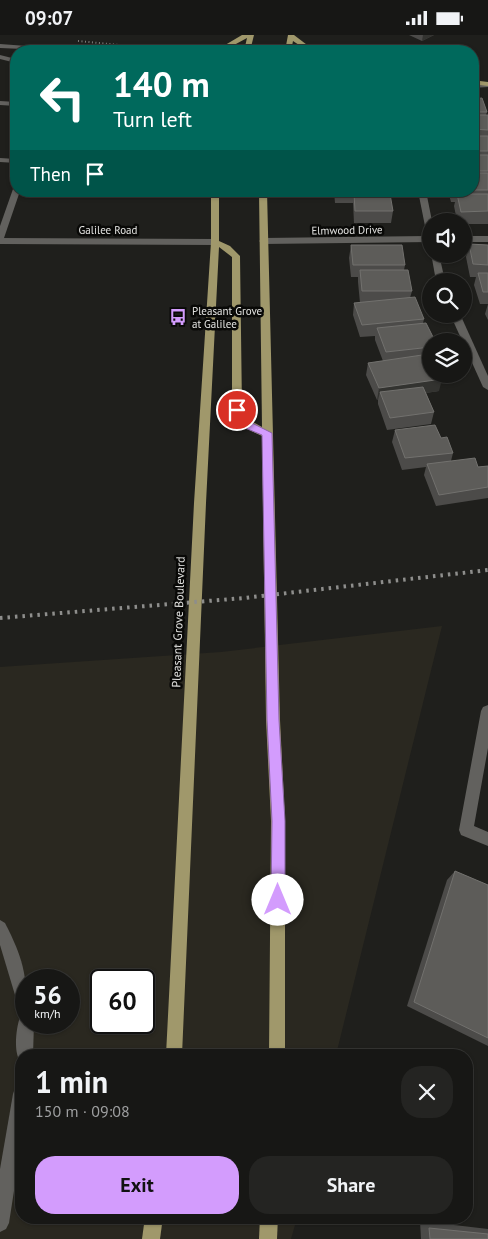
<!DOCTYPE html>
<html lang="en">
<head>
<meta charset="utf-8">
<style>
	body { margin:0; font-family:"PT Sans",sans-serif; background:#242422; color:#f1f3f6; height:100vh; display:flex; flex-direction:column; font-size:19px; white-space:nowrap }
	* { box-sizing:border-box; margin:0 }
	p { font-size:16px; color:#9e9fa0 }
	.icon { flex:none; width:28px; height:28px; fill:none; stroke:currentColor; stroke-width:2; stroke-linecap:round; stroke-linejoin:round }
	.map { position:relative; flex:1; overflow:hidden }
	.panel { position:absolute; left:15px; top:1014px; width:458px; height:175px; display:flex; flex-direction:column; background:#171715; border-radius:20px; box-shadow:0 1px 4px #0004,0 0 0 1px #363634 }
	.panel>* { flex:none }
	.hud { position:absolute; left:10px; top:10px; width:469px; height:152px; border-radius:20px; box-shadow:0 1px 4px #0004,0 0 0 1px #363634; background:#00695c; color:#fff; overflow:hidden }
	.buttons { position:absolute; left:422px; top:178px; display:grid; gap:10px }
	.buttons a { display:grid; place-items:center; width:50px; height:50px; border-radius:50%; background:#171715; box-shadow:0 1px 4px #0004,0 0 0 1px #363634; font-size:25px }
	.speed { position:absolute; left:15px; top:934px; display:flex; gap:10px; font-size:25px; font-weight:700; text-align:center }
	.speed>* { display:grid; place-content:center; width:65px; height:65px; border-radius:50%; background:#171715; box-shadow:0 1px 4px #0004,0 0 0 1px #363634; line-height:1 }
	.speed small { font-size:12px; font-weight:400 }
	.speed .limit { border:2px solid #111; border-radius:8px; background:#fff; color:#111 }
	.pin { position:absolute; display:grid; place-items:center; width:42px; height:42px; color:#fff; margin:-21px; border:2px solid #fff; border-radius:50%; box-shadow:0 1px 5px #0007 }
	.me { position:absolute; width:55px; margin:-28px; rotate:0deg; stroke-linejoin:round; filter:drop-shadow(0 0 4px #0008) }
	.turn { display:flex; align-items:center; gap:18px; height:105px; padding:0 20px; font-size:22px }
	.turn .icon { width:65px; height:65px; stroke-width:2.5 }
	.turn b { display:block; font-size:35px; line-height:42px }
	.then { display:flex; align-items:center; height:48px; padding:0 20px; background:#0003; gap:10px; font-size:19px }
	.round { display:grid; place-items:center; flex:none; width:52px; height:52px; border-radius:20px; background:#242422 }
	.headline { display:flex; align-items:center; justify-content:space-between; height:85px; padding:0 20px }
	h1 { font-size:30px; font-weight:700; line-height:38px }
	.button { display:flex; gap:10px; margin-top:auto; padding:10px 20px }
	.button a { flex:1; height:58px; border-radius:20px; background:#d39cfd; color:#111; font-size:20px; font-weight:700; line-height:58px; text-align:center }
	.button a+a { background:#242422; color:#f1f3f6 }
	.status { display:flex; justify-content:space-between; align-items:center; height:35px; padding:0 25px; background:#171715; direction:ltr }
	.status svg { height:14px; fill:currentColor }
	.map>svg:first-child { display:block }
	.built { fill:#2a2820; fill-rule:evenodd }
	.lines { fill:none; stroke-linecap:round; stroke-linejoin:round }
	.path { stroke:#7f7f7c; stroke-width:2; stroke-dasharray:1 2.5; stroke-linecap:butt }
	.service { fill:#62615e; fill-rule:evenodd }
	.minor { fill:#62615e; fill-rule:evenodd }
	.secondary { fill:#62615e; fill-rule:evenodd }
	.primary { fill:#a0986b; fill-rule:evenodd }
	.rail { stroke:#8e8e8c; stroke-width:4; stroke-dasharray:2.5 5; stroke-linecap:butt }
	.wall { fill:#4c4b49 }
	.shaded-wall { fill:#333330 }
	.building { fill:#5d5c59; stroke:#72716e }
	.route { fill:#d39cfd; stroke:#8965a4 }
	.labels { text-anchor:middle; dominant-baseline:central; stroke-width:5; stroke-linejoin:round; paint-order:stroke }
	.far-street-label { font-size:11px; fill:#e4e4e2; stroke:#090907 }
	.far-poi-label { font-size:11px; fill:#e4e4e2; stroke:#090907; text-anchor:start }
	.street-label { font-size:12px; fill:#e4e4e2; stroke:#090907 }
</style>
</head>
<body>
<div class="status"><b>09:07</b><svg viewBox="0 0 49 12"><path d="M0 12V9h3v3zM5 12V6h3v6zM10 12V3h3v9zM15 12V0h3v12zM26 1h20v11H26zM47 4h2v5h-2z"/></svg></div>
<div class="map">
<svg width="488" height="1204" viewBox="0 0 488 1204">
	<rect width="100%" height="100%" fill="#1f1f1c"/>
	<path class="built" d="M 442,591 L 336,1020 L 21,1020 L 21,1182 L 297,1183 L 291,1204 L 0,1204 L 0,632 L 221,617 ZM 26,945 L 69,945 L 69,988 L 26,988 ZM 101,945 L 144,945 L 144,988 L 101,988 Z"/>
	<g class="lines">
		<g class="path">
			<path d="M 78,6 L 182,16"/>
			<path d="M 195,16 L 204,15"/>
		</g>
		<g class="service">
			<path d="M 0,66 L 16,67 L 16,71 L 0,70 Z"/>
			<path d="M 0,123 L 16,124 L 16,128 L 0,127 Z"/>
			<path d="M 13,154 L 20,156 L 4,203 L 0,206 L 0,191 Z"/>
			<path d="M 488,670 L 488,713 L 474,791 L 488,797 L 488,811 L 461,800 L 459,795 L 481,676 L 483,672 Z"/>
			<path d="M 0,885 L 5,888 C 22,921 28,941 26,978 L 20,976 L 18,970 L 0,910 Z"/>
			<path d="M 26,980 L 26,988 L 34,988 L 33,1020 L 21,1020 L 21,1027 C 13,1019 16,993 20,982 Z"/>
			<path d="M 21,1051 L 21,1111 L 9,1188 L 6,1194 L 0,1197 L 0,1134 L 13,1059 L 15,1053 Z"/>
		</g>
		<g class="minor">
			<path d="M 418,156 L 426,156 L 432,186 L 431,207 L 263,209 L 259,206 L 263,203 L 427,201 Z"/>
			<rect x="464" y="201" width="24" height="6"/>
			<path d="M 0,203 L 215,204 L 219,207 L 215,210 L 0,209 Z"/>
			<path d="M 431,218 L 439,219 L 445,246 L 436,246 Z"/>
			<path d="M 450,279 L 460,279 L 488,341 L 488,355 L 483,352 Z"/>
		</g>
		<g class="secondary">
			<path d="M 0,9 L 67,14 L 70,16 L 0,13 Z"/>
			<path d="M 0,20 L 16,24 L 16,28 L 0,24 Z"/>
			<path d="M 488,48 L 488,52 L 472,53 L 472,49 Z"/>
		</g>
		<g class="primary">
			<path d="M 242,0 L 254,0 L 250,16 L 244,16 L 247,3 L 223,16 L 215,16 Z"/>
			<path d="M 288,0 L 294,0 L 315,16 L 308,16 L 293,6 L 291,16 L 285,16 Z"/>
			<path d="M 472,45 L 488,47 L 488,51 L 472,49 Z"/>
			<path d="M 211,156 L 219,156 L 219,206 L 230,211 L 240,221 L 242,374 L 253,387 L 262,392 L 259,156 L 267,156 L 280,685 L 285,786 L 285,1020 L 269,1020 L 271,786 L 266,685 L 262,401 L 245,393 L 232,375 L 232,222 L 219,212 L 206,468 L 182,1020 L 166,1020 L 194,468 L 211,207 Z"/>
			<path d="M 145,1182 L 163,1182 L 160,1204 L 142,1204 Z"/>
			<path d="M 260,1182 L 278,1182 L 277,1204 L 259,1204 Z"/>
		</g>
		<path class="rail" d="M 0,583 L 244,563 L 488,535"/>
	</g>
	<g class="wall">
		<path d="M 409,0 L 434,0 L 422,6 Z"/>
		<path d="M 472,64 L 487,77 L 486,80 L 488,80 L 488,189 L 464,189 L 464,186 L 457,186 L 454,171 L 455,167 L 451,167 L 448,156 L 472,156 Z"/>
		<path d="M 334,156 L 389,156 L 389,159 L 393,176 L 391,188 L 354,188 L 353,168 L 335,168 Z"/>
		<path d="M 469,209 L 488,210 L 488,285 L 485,279 L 488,269 L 480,269 L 474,250 L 476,242 L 470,242 L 466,222 Z"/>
		<path d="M 351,210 L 405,230 L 404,235 L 412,256 L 410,263 L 424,284 L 423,288 L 431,306 L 431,339 L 439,356 L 426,358 L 434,377 L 431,389 L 387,395 L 378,369 L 378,365 L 377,365 L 366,340 L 368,328 L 383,326 L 375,305 L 375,301 L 360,302 L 353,280 L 354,268 L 360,268 L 358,247 L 358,242 L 351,242 L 349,223 Z"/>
		<path d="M 395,395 L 441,403 L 453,418 L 451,426 L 478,432 L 488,431 L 488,463 L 436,471 L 424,440 L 426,432 L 402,435 L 392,407 Z"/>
		<path d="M 455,836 L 488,850 L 488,1011 L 407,971 L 447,845 Z"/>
		<path d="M 420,1186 L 488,1194 L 488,1204 L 421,1204 Z"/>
	</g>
	<g class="shaded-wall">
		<path d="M 423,0 L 434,0 L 422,6 Z"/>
		<path d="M 442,344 L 439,356 L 383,364 L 380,357 L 378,365 L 377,365 L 379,353 Z"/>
	</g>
	<g class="building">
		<path d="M 482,63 L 487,77 L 472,77 L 472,64 Z"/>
		<path d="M 472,80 L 488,80 L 488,95 L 472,94 Z"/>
		<rect x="472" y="101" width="16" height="15"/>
		<rect x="472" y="120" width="16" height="16"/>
		<rect x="472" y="138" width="16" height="17"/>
		<path d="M 354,158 L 390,159 L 393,176 L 355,176 Z"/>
		<path d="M 457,159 L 488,159 L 488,176 L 461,177 Z"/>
		<path d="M 469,209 L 488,210 L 488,230 L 473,229 Z"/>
		<path d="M 351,210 L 402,210 L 405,230 L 353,230 Z"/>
		<path d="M 360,235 L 408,235 L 412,256 L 362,256 Z"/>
		<path d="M 478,238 L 488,238 L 488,257 L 483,257 Z"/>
		<path d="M 415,262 L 424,284 L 362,290 L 354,268 Z"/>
		<path d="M 426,288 L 435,306 L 431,306 L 431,312 L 386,317 L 377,293 Z"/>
		<path d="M 429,319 L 431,322 L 431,339 L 439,339 L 442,344 L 379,353 L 368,328 Z"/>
		<path d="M 423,352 L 434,377 L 390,383 L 380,357 Z"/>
		<path d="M 435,390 L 441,403 L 447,402 L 453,418 L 405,423 L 395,395 Z"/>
		<path d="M 475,423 L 478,432 L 488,431 L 488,452 L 439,460 L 427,429 Z"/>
		<path d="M 455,836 L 488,850 L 488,1003 L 414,967 Z"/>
		<path d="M 429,1193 L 488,1199 L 488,1204 L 430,1204 Z"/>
	</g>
	<path class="route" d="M 237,372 L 240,373 L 252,388 L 272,398 L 279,685 L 285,786 L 285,865 L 283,870 L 278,872 L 273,870 L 271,865 L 272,786 L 267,685 L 262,400 L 245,393 L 232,375 Z"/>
	<defs>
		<g id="bus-bare" transform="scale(1.35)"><path d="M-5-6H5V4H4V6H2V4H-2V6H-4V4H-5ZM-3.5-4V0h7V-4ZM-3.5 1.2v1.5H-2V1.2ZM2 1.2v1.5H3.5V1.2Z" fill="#d39cfd" stroke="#090907" stroke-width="2.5" paint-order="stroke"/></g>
	</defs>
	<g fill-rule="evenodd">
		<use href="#bus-bare" x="178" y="282"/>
	</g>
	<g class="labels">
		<g class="far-street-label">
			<text x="108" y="195">Galilee Road</text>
			<text transform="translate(347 195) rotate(-1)">Elmwood Drive</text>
		</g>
		<g class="far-poi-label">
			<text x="192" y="276">Pleasant Grove<tspan x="192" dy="13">at Galilee</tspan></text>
		</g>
		<g class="street-label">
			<text transform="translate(178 587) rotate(-88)">Pleasant Grove Boulevard</text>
		</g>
	</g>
</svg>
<div class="buttons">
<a><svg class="icon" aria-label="sound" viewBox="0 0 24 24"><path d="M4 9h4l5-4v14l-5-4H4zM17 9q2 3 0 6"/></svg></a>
<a><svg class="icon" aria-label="search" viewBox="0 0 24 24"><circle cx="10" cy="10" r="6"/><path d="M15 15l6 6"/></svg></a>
<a><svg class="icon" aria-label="layers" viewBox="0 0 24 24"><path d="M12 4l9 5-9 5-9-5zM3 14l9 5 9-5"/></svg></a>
</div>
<div class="speed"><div>56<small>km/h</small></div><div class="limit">60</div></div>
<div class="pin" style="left:237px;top:375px;background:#d93025"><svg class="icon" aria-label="arrive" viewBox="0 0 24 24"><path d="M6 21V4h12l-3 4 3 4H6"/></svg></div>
<svg class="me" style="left:278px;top:865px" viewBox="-20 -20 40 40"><circle r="19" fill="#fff"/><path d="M0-13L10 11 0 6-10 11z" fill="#d39cfd"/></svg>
<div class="hud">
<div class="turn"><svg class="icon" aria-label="left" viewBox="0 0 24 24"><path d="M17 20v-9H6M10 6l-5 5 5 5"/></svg><div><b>140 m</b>Turn left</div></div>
<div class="then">Then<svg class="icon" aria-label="arrive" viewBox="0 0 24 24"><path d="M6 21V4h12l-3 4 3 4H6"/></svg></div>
</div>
<section class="panel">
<div class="headline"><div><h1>1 min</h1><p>150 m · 09:08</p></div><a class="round"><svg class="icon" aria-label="close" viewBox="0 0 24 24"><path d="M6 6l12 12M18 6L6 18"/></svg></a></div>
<div class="button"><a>Exit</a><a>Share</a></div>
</section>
</div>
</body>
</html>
